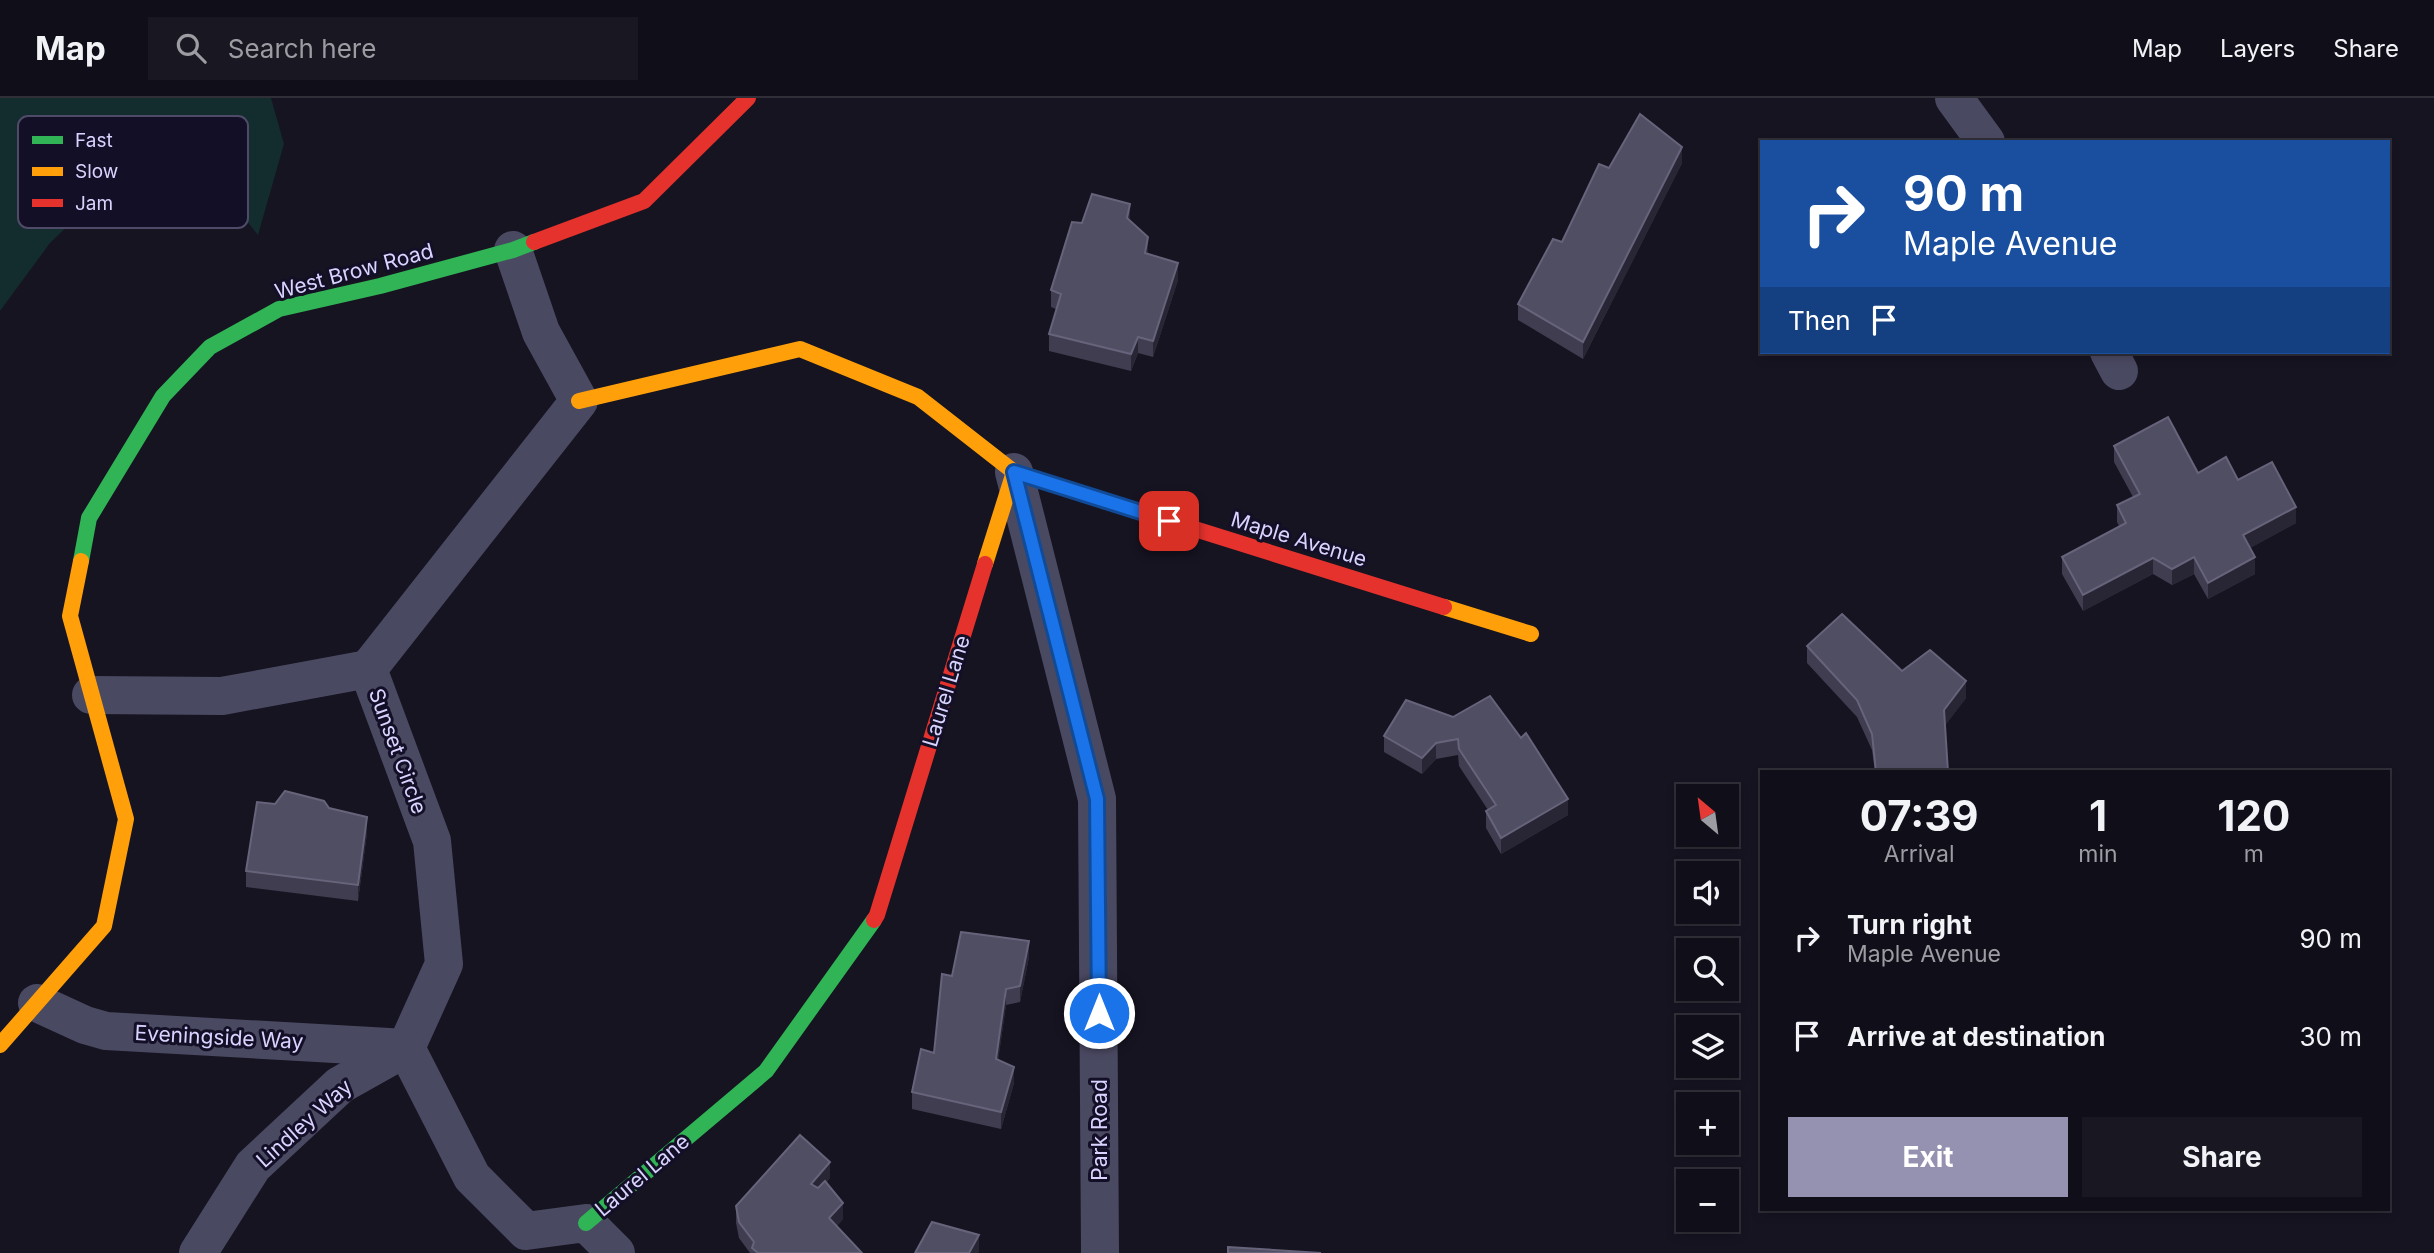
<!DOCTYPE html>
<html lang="en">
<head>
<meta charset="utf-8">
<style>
	body { margin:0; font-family:Inter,sans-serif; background:#191822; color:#f1f3f6; height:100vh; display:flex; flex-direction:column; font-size:26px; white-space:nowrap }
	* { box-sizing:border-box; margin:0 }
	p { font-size:23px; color:#9c9ca2 }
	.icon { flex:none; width:38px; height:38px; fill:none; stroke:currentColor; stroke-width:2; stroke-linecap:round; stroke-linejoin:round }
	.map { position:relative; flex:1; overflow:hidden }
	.details { position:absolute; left:1760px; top:672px; width:630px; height:441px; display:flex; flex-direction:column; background:#100f19; border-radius:0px; box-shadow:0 4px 10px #0003,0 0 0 2px #302f38 }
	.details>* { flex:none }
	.guide { position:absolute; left:1760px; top:42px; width:630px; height:214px; border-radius:0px; box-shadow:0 4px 10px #0003,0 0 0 2px #302f38; background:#1a4fa0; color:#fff; overflow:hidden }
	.needle { width:46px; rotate:331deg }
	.fabs { position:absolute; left:1676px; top:686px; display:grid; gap:14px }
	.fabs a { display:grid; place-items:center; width:63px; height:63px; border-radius:0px; background:#100f19; box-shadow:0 4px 10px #0003,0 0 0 2px #302f38; font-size:35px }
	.pin { position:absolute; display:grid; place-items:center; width:60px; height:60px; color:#fff; margin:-30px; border-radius:14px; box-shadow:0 4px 10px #0006 }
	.me { position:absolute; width:77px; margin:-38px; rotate:0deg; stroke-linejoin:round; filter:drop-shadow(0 0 5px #0008) }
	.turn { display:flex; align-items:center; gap:24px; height:147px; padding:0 28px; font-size:32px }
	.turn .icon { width:91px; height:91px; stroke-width:2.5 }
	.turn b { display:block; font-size:49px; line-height:60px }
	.then { display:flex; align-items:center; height:66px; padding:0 28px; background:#0003; gap:14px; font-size:26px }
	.eta { display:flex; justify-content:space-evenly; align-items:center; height:119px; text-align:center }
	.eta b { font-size:42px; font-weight:700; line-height:49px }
	.button { display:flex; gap:14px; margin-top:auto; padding:14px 28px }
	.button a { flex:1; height:80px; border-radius:0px; background:#9591b1; color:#fff; font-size:28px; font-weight:700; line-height:80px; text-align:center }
	.button a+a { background:#191822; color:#f1f3f6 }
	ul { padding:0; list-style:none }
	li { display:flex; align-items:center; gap:21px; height:98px; padding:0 28px }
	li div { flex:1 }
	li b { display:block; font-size:26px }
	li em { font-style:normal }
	header { display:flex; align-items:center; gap:42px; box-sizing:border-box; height:98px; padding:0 35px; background:#100f19; border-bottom:2px solid #302f38 }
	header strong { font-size:33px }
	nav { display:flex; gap:38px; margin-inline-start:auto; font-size:24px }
	.search { width:490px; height:63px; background:#191822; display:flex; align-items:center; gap:18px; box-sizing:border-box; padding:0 24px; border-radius:0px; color:#9c9ca2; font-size:26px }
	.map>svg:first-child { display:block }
	.green { fill:#132c2d }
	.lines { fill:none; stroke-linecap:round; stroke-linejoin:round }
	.street { stroke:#4a4962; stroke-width:38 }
	.fast { stroke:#30b455; stroke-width:16 }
	.slow { stroke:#ff9f0a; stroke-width:16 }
	.jam { stroke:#e5322d; stroke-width:16 }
	.wall { fill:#403d50 }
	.shaded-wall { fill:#282635 }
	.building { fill:#504e63; stroke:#66637b; stroke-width:2 }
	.route-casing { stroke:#114b97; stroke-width:18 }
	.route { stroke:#1a73e8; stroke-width:12 }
	.labels { text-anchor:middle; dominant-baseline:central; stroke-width:6; stroke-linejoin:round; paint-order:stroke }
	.street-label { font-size:21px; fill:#d9d4ff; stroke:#130f26 }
	.key { fill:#130f26; stroke:#4e4a67; stroke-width:2 }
	.key-label { font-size:19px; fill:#d9d4ff }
</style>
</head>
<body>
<header>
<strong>Map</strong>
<div class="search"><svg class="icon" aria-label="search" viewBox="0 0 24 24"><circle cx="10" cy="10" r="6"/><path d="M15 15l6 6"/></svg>Search here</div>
<nav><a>Map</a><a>Layers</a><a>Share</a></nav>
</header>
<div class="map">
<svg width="2434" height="1155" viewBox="0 0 2434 1155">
	<rect width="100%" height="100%" fill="#161421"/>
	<path class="green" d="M 0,0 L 271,0 L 284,46 L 258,137 L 208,74 L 149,50 L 50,145 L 0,213 Z"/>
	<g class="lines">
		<g class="street">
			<path d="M 1954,0 L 1986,44"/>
			<path d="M 2109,254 L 2119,273"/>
			<path d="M 1014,374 L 1097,701 L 1100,1155"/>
			<path d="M 91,597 L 222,598 L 368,571"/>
			<path d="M 37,905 L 85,927 L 106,933 L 406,950"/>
			<path d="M 406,950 L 444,866 L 432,743 L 368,571 L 579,303 L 541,234 L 513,152"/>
			<path d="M 406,950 L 472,1079 L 526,1133 L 586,1125 L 616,1155"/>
			<path d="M 198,1155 L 253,1068 L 340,987 L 406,950"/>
		</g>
		<g class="fast">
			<path d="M 81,463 L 89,420 L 163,298 L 210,249 L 279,211 L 380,188 L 513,152 L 534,144"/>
			<path d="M 586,1125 L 766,973 L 874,822"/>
		</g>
		<g class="slow">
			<path d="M 579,303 L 800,251 L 918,299 L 1014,374 L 1083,396"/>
			<path d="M 985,466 L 1014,374"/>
			<path d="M 1444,509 L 1531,536"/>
			<path d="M 0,947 L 104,828 L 126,721 L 70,518 L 81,463"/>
		</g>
		<g class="jam">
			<path d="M 534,144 L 644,103 L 748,0"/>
			<path d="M 1083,396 L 1444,509"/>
			<path d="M 874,822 L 877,817 L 985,466"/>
		</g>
	</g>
	<g class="wall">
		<path d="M 1682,65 L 1583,261 L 1518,222 L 1518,206 L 1562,144 L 1609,70 Z"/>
		<path d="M 1130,123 L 1148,156 L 1178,182 L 1153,259 L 1138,255 L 1131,273 L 1049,253 L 1049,236 L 1056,211 L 1051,209 L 1051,192 L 1082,125 Z"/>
		<path d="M 2114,348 L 2198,375 L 2238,382 L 2296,425 L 2250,450 L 2255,476 L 2208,501 L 2194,476 L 2172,487 L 2153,476 L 2083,513 L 2062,476 L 2062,459 L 2119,428 L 2117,424 L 2117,407 L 2133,399 L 2114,364 Z"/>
		<path d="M 1807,548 L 1902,573 L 1966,600 L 1945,627 L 1948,674 L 1875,674 L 1872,652 L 1857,619 L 1807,565 Z"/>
		<path d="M 1406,602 L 1568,717 L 1501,756 L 1486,730 L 1486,713 L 1488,712 L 1459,668 L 1458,657 L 1436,661 L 1422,676 L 1384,654 L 1384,638 Z"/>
		<path d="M 329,710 L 367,735 L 358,803 L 246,789 L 246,773 Z"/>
		<path d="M 1029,859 L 1020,904 L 1006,907 L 998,962 L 1014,985 L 1001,1031 L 912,1011 L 912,994 L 934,955 L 952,878 Z"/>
		<path d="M 830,1080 L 826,1085 L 843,1121 L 837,1128 L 862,1155 L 750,1155 L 739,1140 L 736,1125 L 736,1108 Z"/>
	</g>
	<g class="shaded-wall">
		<path d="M 1682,49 L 1682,65 L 1583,261 L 1583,244 Z"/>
		<path d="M 1130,106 L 1130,122 L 1127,120 Z"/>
		<path d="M 1148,139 L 1148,155 L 1145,172 L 1145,155 Z"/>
		<path d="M 1178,165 L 1178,182 L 1153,259 L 1153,243 Z"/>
		<path d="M 1138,239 L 1138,255 L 1131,273 L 1131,256 Z"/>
		<path d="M 2296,409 L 2296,425 L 2243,454 L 2243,437 Z"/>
		<path d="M 2194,459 L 2194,476 L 2172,487 L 2172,471 Z"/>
		<path d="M 2255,459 L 2255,476 L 2208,501 L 2208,485 Z"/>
		<path d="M 2153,460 L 2153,476 L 2083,513 L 2083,497 Z"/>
		<path d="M 1966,583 L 1966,600 L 1944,629 L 1944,612 Z"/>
		<path d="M 1436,645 L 1436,661 L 1422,676 L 1422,660 Z"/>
		<path d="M 1568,701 L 1568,717 L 1501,756 L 1501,740 Z"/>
		<path d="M 367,719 L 367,735 L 358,803 L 358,787 Z"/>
		<path d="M 1029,843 L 1029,859 L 1020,904 L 1020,888 Z"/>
		<path d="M 1006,891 L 1006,907 L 996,978 L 996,961 Z"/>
		<path d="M 1014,969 L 1014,985 L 1001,1031 L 1001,1014 Z"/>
		<path d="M 830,1064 L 830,1080 L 811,1102 L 811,1086 Z"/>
		<path d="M 843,1105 L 843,1121 L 829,1137 L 829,1120 Z"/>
		<path d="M 979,1137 L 979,1154 L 978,1155 L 969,1155 Z"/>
	</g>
	<g class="building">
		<path d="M 1640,16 L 1682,49 L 1583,244 L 1518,206 L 1553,141 L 1562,144 L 1599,66 L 1609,70 Z"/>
		<path d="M 1092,96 L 1130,106 L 1127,120 L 1148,139 L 1145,155 L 1178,165 L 1153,243 L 1138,239 L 1131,256 L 1049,236 L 1061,196 L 1051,192 L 1072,124 L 1082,125 Z"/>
		<path d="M 2168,319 L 2198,375 L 2226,359 L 2238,382 L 2272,364 L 2296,409 L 2243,437 L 2255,459 L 2208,485 L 2194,459 L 2172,471 L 2153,460 L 2083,497 L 2062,459 L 2126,425 L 2117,407 L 2140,396 L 2114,348 Z"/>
		<path d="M 1842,516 L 1902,573 L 1930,552 L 1966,583 L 1944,612 L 1948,674 L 1876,674 L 1872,636 L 1857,602 L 1807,548 Z"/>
		<path d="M 1490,598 L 1521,640 L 1526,635 L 1568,701 L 1501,740 L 1486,713 L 1496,707 L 1459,651 L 1458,641 L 1436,645 L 1422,660 L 1384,638 L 1406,602 L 1453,619 Z"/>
		<path d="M 285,693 L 324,703 L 329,710 L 367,719 L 358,787 L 246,773 L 257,704 L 275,706 Z"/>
		<path d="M 961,834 L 1029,843 L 1020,888 L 1006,891 L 996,961 L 1014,969 L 1001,1014 L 912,994 L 921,951 L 934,955 L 942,876 L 952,878 Z"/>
		<path d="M 800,1037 L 830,1064 L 811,1086 L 818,1090 L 825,1083 L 843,1105 L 829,1120 L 862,1155 L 758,1155 L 752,1150 L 754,1144 L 739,1124 L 736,1108 Z"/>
		<path d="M 932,1124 L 979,1137 L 969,1155 L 915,1155 Z"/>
		<path d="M 1228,1149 L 1321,1155 L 1228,1155 Z"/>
	</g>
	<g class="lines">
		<g class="route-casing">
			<path id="route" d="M 1099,915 L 1097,701 L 1014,374 L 1169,423"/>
		</g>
		<use href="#route" class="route"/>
	</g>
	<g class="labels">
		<g class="street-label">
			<text transform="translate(354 173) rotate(-15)">West Brow Road</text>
			<text transform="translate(1299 441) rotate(17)">Maple Avenue</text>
			<text transform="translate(946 593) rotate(-73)">Laurel Lane</text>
			<text transform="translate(398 653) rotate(70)">Sunset Circle</text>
			<text transform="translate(219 939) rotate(3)">Eveningside Way</text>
			<text transform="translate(304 1025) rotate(-42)">Lindley Way</text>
			<text transform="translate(1099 1032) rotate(-90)">Park Road</text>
			<text transform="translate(642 1077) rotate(-40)">Laurel Lane</text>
		</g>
	</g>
	<rect x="18" y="18" width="230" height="112" rx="10" class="key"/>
	<rect x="32" y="38" width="31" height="8" fill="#30b455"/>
	<rect x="32" y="69" width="31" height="9" fill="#ff9f0a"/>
	<rect x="32" y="101" width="31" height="8" fill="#e5322d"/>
	<g class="key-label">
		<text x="75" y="49">Fast</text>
		<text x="75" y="80">Slow</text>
		<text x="75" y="112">Jam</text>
	</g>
</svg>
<div class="fabs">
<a><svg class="needle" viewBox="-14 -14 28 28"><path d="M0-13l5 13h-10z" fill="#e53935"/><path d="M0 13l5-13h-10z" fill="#9c9ca2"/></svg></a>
<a><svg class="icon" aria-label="sound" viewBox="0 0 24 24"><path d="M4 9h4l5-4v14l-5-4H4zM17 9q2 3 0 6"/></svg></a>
<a><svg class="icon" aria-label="search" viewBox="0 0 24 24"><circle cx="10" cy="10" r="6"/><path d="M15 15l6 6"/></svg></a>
<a><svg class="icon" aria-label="layers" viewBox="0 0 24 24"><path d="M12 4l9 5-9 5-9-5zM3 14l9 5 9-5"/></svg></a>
<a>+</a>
<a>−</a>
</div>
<div class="pin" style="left:1169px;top:423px;background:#d93025"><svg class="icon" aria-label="arrive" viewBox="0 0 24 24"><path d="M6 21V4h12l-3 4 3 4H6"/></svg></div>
<svg class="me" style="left:1099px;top:915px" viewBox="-20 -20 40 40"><circle r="17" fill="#1a73e8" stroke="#fff" stroke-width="3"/><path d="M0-11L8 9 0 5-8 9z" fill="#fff"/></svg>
<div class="guide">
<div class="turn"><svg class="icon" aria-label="right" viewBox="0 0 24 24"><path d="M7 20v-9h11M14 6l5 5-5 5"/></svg><div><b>90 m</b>Maple Avenue</div></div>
<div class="then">Then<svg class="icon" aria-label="arrive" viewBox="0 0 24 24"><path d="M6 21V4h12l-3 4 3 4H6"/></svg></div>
</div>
<section class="details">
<div class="eta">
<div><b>07:39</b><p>Arrival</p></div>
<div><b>1</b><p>min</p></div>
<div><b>120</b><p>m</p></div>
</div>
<ul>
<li><svg class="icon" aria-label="right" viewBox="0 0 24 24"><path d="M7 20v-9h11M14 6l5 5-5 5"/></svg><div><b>Turn right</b><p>Maple Avenue</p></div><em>90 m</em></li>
<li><svg class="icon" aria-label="arrive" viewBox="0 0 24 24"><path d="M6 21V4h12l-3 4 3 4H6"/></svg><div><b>Arrive at destination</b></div><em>30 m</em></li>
</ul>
<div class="button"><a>Exit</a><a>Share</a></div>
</section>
</div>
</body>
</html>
